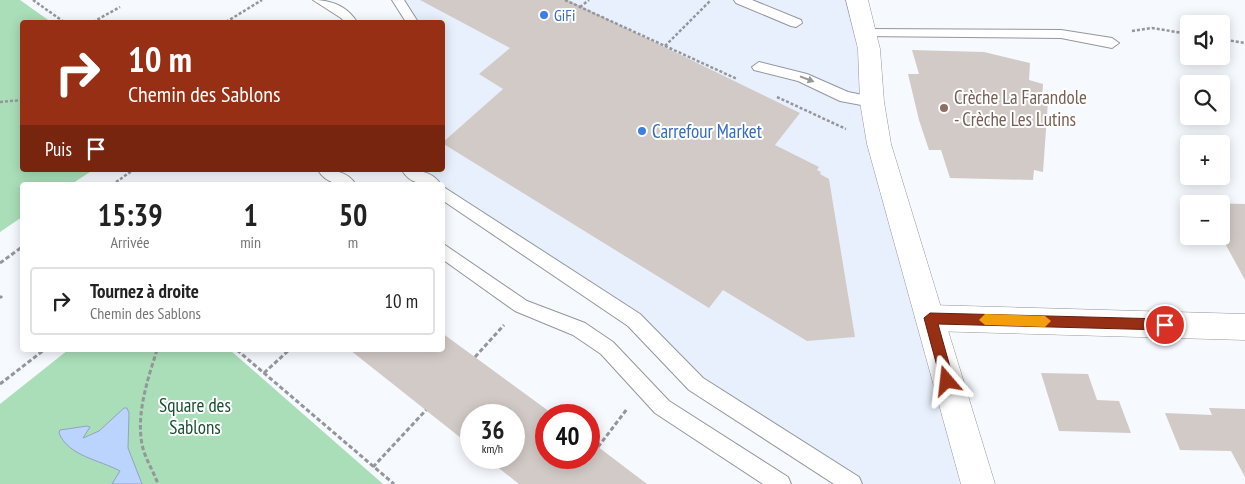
<!DOCTYPE html>
<html lang="fr">
<head>
<meta charset="utf-8">
<style>
	body { margin:0; font-family:"PT Sans Narrow",sans-serif; background:#f2f2f2; color:#222; height:100vh; display:flex; flex-direction:column; font-size:19px; white-space:nowrap }
	* { box-sizing:border-box; margin:0 }
	p { font-size:16px; color:#767676 }
	.icon { flex:none; width:28px; height:28px; fill:none; stroke:currentColor; stroke-width:2; stroke-linecap:round; stroke-linejoin:round }
	.map { position:relative; flex:1; overflow:hidden }
	.drawer { position:absolute; left:20px; top:182px; width:425px; height:170px; display:flex; flex-direction:column; background:#fff; border-radius:5px; box-shadow:0 2px 12px #0003 }
	.drawer>* { flex:none }
	.guide { position:absolute; left:20px; top:20px; width:425px; height:152px; border-radius:5px; box-shadow:0 2px 12px #0003; background:#972f15; color:#fff; overflow:hidden }
	.tools { position:absolute; left:1180px; top:15px; display:grid; gap:10px }
	.tools a { display:grid; place-items:center; width:50px; height:50px; border-radius:5px; background:#fff; box-shadow:0 2px 12px #0003; font-size:25px }
	.speed { position:absolute; left:460px; top:404px; display:flex; gap:10px; font-size:25px; font-weight:700; text-align:center }
	.speed>* { display:grid; place-content:center; width:65px; height:65px; border-radius:50%; background:#fff; box-shadow:0 2px 12px #0003; line-height:1 }
	.speed small { font-size:12px; font-weight:400 }
	.speed .limit { border:8px solid #d22; background:#fff; color:#111 }
	.pin { position:absolute; display:grid; place-items:center; width:42px; height:42px; color:#fff; margin:-21px; border:2px solid #fff; border-radius:50%; box-shadow:0 1px 5px #0007 }
	.me { position:absolute; width:55px; margin:-28px; rotate:343deg; stroke-linejoin:round; filter:drop-shadow(0 0 4px #0008) }
	.turn { display:flex; align-items:center; gap:18px; height:105px; padding:0 25px; font-size:22px }
	.turn .icon { width:65px; height:65px; stroke-width:2.5 }
	.turn b { display:block; font-size:35px; line-height:42px }
	.then { display:flex; align-items:center; height:48px; padding:0 25px; background:#0003; gap:10px; font-size:19px }
	.eta { display:flex; justify-content:space-evenly; align-items:center; height:85px; text-align:center }
	.eta b { font-size:30px; font-weight:800; line-height:35px }
	ul { padding:0; list-style:none }
	li { display:flex; align-items:center; gap:15px; height:68px; margin:0 10px 8px; padding:0 15px; border:2px solid #e0e0e0; border-radius:5px }
	li div { flex:1 }
	li b { display:block; font-size:19px }
	li em { font-style:normal }
	.map>svg:first-child { display:block }
	.built { fill:#e9f0fd }
	.green { fill:#a9deb8 }
	.water { fill:#bbd4fe; stroke:#91a3c1 }
	.building { fill:#d2cac7 }
	.lines { fill:none; stroke-linecap:round; stroke-linejoin:round }
	.lane-casing { stroke:#93969c; stroke-width:2 }
	.street-casing { stroke:#93969c; stroke-width:1 }
	.secondary-casing { stroke:#93969c; stroke-width:1 }
	.path-far1 { stroke:#94969a; stroke-width:2.5; stroke-dasharray:3 2; stroke-linecap:butt }
	.path { stroke:#94969a; stroke-width:3; stroke-dasharray:4.5 2.5; stroke-linecap:butt }
	.lane { fill:#fff; fill-rule:evenodd }
	.street { fill:#fff; fill-rule:evenodd }
	.secondary { fill:#fff; fill-rule:evenodd }
	.oneway { fill:#98989a }
	.route { fill:#972f15; stroke:#621f0e }
	.slow { fill:#f59e0b }
	.shop-dot { fill:#3f7fe0; stroke:#fff; stroke-width:2 }
	.education-dot { fill:#8d6e63; stroke:#fff; stroke-width:2 }
	.labels { text-anchor:middle; dominant-baseline:central; stroke-width:4; stroke-linejoin:round; paint-order:stroke }
	.far-shop-label { font-size:16px; fill:#366cbe; stroke:#fff; text-anchor:start }
	.education-label { font-size:19px; fill:#785e54; stroke:#fff; text-anchor:start }
	.shop-label { font-size:19px; fill:#366cbe; stroke:#fff; text-anchor:start }
	.park-label { font-size:19px; fill:#18502f; stroke:#fff }
</style>
</head>
<body>
<div class="map">
<svg width="1245" height="484" viewBox="0 0 1245 484">
	<rect width="100%" height="100%" fill="#f6f9fe"/>
	<path class="built" d="M 398,0 L 857,0 L 870,83 L 978,484 L 852,484 L 696,384 L 634,320 L 443,192 L 442,185 L 433,185 L 410,170 L 442,170 L 442,22 L 412,22 Z"/>
	<g class="green">
		<path d="M 0,0 L 20,0 L 51,22 L 22,22 L 22,170 L 93,170 L 70,185 L 22,185 L 22,217 L 0,232 Z"/>
		<path d="M 68,350 L 230,350 L 383,484 L 0,484 L 0,404 Z"/>
	</g>
	<path class="water" d="M 124,408 L 127,408 L 129,413 L 128,448 L 142,484 L 112,484 L 120,471 C 100,460 68,456 59,433 L 60,430 L 87,426 L 90,427 L 83,438 L 99,431 Z"/>
	<g class="building">
		<path d="M 420,0 L 568,0 L 800,113 L 775,145 L 819,167 L 817,170 L 821,172 L 820,174 L 829,179 L 855,337 L 807,341 L 723,290 L 709,308 L 442,143 L 503,89 L 479,74 L 510,48 Z"/>
		<path d="M 912,50 L 984,52 L 1030,63 L 1029,80 L 1043,84 L 1042,100 L 1048,101 L 1043,172 L 1034,170 L 1033,180 L 950,178 L 941,150 L 929,150 L 919,120 L 908,74 L 919,74 Z"/>
		<path d="M 1203,203 L 1245,204 L 1245,280 L 1221,236 L 1221,204 Z"/>
		<path d="M 442,333 L 554,415 L 546,415 L 546,458 L 589,458 L 589,440 L 647,484 L 519,484 L 486,458 L 514,458 L 514,415 L 471,415 L 471,446 L 350,350 L 442,350 Z"/>
		<path d="M 1041,373 L 1088,374 L 1097,400 L 1119,401 L 1131,433 L 1059,431 Z"/>
		<path d="M 1209,408 L 1245,409 L 1245,477 L 1231,451 L 1180,450 L 1165,413 L 1212,415 Z"/>
	</g>
	<g class="lines">
		<g class="lane-casing">
			<g id="lane">
				<path d="M 313,0 C 331,0 347,6 357,22 L 345,22 L 341,18 Z"/>
				<path d="M 392,0 L 404,0 L 418,22 L 406,22 Z"/>
				<path d="M 734,0 L 752,0 L 801,20 L 802,23 L 796,27 L 791,26 L 736,3 Z"/>
				<path d="M 865,29 L 1061,30 L 1112,38 L 1119,43 L 1112,48 L 1061,38 L 860,36 L 858,33 Z"/>
				<path d="M 759,62 L 807,74 L 848,92 L 877,98 L 879,102 L 872,107 L 840,101 L 798,81 L 754,70 L 752,67 Z"/>
				<path d="M 318,170 C 333,170 348,171 356,185 C 341,185 326,184 318,170 Z"/>
				<path d="M 402,170 C 417,170 433,171 441,185 C 426,185 410,185 402,170 Z"/>
				<path d="M 442,186 L 640,314 L 703,378 L 859,477 L 862,484 L 834,484 L 689,390 L 628,326 L 442,200 Z"/>
				<path d="M 442,243 L 527,301 L 585,323 L 613,342 L 669,401 L 788,477 L 791,484 L 763,484 L 655,413 L 601,354 L 573,335 L 515,311 L 442,259 Z"/>
			</g>
		</g>
		<g class="street-casing">
			<path id="street" d="M 930,305 L 1245,314 L 1245,340 L 930,331 L 920,327 L 915,318 L 920,309 Z"/>
		</g>
		<g class="secondary-casing">
			<path id="secondary" d="M 846,0 L 868,0 L 880,49 L 884,102 L 891,144 L 995,484 L 961,484 L 867,144 L 860,102 L 858,49 Z"/>
		</g>
		<g class="path-far1">
			<path d="M 33,0 L 64,22"/>
			<path d="M 565,0 L 737,79"/>
			<path d="M 580,7 L 589,0"/>
			<path d="M 93,22 L 120,7"/>
			<path d="M 226,22 L 262,0"/>
			<path d="M 1132,31 L 1152,28 L 1189,34"/>
			<path d="M 1221,39 L 1245,43"/>
			<path d="M 665,46 L 711,0"/>
			<path d="M 777,97 L 846,129"/>
			<path d="M 0,102 L 22,100"/>
			<path d="M 112,185 L 133,170"/>
		</g>
		<g class="path">
			<path d="M 0,263 L 22,247"/>
			<path d="M 0,296 L 2,298"/>
			<path d="M 157,350 C 147,381 134,420 144,452 C 148,463 154,473 158,484"/>
			<path d="M 237,350 L 394,484"/>
			<path d="M 475,357 L 504,325"/>
			<path d="M 264,373 L 289,350"/>
			<path d="M 0,384 L 44,350"/>
			<path d="M 598,447 L 627,409"/>
			<path d="M 373,467 L 426,410"/>
		</g>
		<use href="#lane" class="lane"/>
		<use href="#street" class="street"/>
		<use href="#secondary" class="secondary"/>
	</g>
	<defs><path id="oneway-solid" d="M-6-.8H1V-3.2L6.5 0L1 3.2V.8H-6Z" transform="scale(1.25)"/></defs>
	<use class="oneway" href="#oneway-solid" transform="translate(807 79) rotate(21)"/>
	<path class="route" d="M 930,313 L 1165,319 L 1171,325 L 1165,330 L 938,324 L 954,381 L 952,385 L 947,387 L 943,385 L 941,381 L 924,318 Z"/>
	<path class="slow" d="M 985,314 L 1045,316 L 1051,321 L 1045,327 L 985,325 L 979,320 Z"/>
	<g class="shop-dot">
		<circle cx="544" cy="15" r="5"/>
		<circle cx="642" cy="131" r="5"/>
	</g>
	<circle class="education-dot" cx="944" cy="108" r="5"/>
	<g class="labels">
		<g class="far-shop-label">
			<text x="554" y="15">GiFi</text>
		</g>
		<g class="education-label">
			<text x="954" y="97">Crèche La Farandole<tspan x="954" dy="22">- Crèche Les Lutins</tspan></text>
		</g>
		<g class="shop-label">
			<text x="652" y="131">Carrefour Market</text>
		</g>
		<g class="park-label">
			<text x="195" y="405">Square des<tspan x="195" dy="22">Sablons</tspan></text>
		</g>
	</g>
</svg>
<div class="tools">
<a><svg class="icon" aria-label="sound" viewBox="0 0 24 24"><path d="M4 9h4l5-4v14l-5-4H4zM17 9q2 3 0 6"/></svg></a>
<a><svg class="icon" aria-label="search" viewBox="0 0 24 24"><circle cx="10" cy="10" r="6"/><path d="M15 15l6 6"/></svg></a>
<a>+</a>
<a>−</a>
</div>
<div class="speed"><div>36<small>km/h</small></div><div class="limit">40</div></div>
<div class="pin" style="left:1165px;top:325px;background:#d93025"><svg class="icon" aria-label="arrive" viewBox="0 0 24 24"><path d="M6 21V4h12l-3 4 3 4H6"/></svg></div>
<svg class="me" style="left:947px;top:381px" viewBox="-20 -20 40 40"><path d="M0-17L14 15 0 8-14 15z" fill="#972f15" stroke="#fff" stroke-width="4"/></svg>
<div class="guide">
<div class="turn"><svg class="icon" aria-label="right" viewBox="0 0 24 24"><path d="M7 20v-9h11M14 6l5 5-5 5"/></svg><div><b>10 m</b>Chemin des Sablons</div></div>
<div class="then">Puis<svg class="icon" aria-label="arrive" viewBox="0 0 24 24"><path d="M6 21V4h12l-3 4 3 4H6"/></svg></div>
</div>
<section class="drawer">
<div class="eta">
<div><b>15:39</b><p>Arrivée</p></div>
<div><b>1</b><p>min</p></div>
<div><b>50</b><p>m</p></div>
</div>
<ul>
<li><svg class="icon" aria-label="right" viewBox="0 0 24 24"><path d="M7 20v-9h11M14 6l5 5-5 5"/></svg><div><b>Tournez à droite</b><p>Chemin des Sablons</p></div><em>10 m</em></li>
</ul>
</section>
</div>
</body>
</html>
